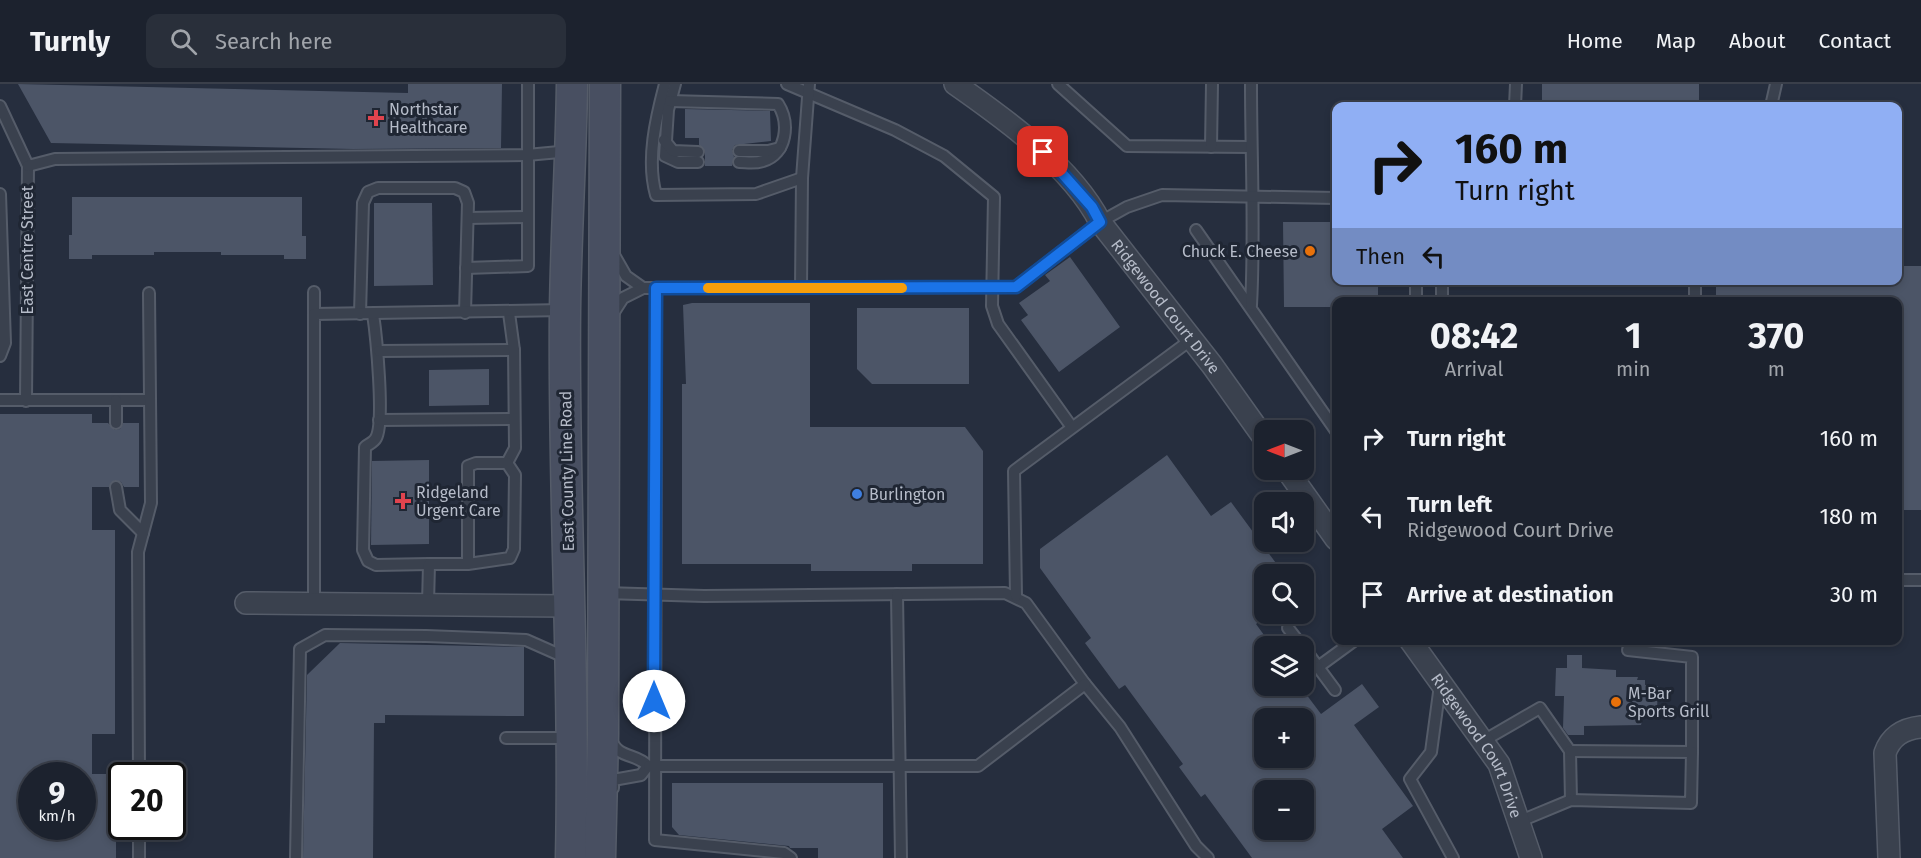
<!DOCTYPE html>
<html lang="en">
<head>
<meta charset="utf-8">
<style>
	body { margin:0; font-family:"Fira Sans",sans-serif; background:#292f3a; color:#f1f3f6; height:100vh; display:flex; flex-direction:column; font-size:22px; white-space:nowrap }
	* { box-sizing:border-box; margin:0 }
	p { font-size:20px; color:#a0a4aa }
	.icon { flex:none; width:33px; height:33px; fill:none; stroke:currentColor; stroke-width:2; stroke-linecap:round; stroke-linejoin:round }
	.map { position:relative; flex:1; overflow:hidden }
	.drawer { position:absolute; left:1332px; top:213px; width:570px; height:348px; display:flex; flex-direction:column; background:#1c222e; border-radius:12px; box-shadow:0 3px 9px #0003,0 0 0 2px #3a3f4a }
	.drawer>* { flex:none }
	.top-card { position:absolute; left:1332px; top:18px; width:570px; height:183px; border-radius:12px; box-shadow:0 3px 9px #0003,0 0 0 2px #3a3f4a; background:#90aff4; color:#111; overflow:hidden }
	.needle { width:39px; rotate:270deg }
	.buttons { position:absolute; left:1254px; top:336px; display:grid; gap:12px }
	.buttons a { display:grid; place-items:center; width:60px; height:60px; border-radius:12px; background:#1c222e; box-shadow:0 3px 9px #0003,0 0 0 2px #3a3f4a; font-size:30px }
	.speed { position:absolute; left:18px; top:678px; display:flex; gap:12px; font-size:30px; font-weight:700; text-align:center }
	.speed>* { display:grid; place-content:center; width:78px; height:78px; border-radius:50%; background:#1c222e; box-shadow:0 3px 9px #0003,0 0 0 2px #3a3f4a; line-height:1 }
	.speed small { font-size:15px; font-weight:400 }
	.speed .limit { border:3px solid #111; border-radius:9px; background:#fff; color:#111 }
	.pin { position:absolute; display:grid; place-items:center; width:51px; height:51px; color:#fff; margin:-26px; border-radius:12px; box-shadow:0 3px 9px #0006 }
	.me { position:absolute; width:66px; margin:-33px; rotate:0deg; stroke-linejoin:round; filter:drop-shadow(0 0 4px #0008) }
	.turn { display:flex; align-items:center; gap:21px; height:126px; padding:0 24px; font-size:27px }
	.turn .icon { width:78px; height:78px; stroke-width:2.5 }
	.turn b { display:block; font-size:42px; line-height:51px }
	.then { display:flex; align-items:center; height:57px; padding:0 24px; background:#0003; gap:12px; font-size:22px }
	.eta { display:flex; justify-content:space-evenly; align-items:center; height:102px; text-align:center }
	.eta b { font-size:36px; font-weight:700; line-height:42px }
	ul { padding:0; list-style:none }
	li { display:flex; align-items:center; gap:18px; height:78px; padding:0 24px }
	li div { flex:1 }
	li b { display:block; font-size:22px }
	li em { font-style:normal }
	header { display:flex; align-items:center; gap:36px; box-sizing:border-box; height:84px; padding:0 30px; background:#1c222e; border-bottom:2px solid #3a3f4a }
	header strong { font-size:28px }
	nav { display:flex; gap:33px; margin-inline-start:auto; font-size:21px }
	.search { width:420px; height:54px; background:#292f3a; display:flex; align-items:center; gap:15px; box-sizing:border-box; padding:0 21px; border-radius:12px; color:#a0a4aa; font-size:22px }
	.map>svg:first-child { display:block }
	.building { fill:#4c5567; fill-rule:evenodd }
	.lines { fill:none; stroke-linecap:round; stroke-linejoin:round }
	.lane-casing { stroke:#555c69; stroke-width:14 }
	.street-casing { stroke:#555c69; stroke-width:24 }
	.secondary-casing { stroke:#555c69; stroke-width:33 }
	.lane { stroke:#3a414e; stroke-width:10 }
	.street { stroke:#3a414e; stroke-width:21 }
	.secondary { stroke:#484f61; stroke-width:30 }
	.route-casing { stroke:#114b97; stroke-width:15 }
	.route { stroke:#1a73e8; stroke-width:10 }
	.slow { stroke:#f59e0b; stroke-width:10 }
	.health-dot { fill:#e0444e; stroke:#1f2633; stroke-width:2 }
	.food-dot { fill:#e8710a; stroke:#1f2633; stroke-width:2 }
	.shop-dot { fill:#3f7fe0; stroke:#1f2633; stroke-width:2 }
	.labels { text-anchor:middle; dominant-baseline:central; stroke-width:6; stroke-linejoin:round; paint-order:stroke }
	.poi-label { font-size:16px; fill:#b6bcc9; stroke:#1f2633; text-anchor:start }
	.street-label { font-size:16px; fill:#b6bcc9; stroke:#1f2633 }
</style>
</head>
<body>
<header>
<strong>Turnly</strong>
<div class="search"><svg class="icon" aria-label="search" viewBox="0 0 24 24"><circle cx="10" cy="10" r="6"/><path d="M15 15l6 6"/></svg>Search here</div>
<nav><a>Home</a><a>Map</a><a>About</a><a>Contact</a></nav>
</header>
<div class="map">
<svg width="1921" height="774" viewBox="0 0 1921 774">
	<rect width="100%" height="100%" fill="#262e3e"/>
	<g class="building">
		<path d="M 18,0 L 408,9 L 408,0 L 502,0 L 501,64 L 353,65 L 51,59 Z"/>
		<rect x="1542" y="0" width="157" height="22"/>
		<path d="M 685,25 L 770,27 L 771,57 L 735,61 L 732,66 L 734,73 L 732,82 L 705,82 L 705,68 L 699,61 L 699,54 L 685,54 Z"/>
		<path d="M 72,113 L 302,113 L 302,152 L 306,152 L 306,175 L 284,175 L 284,171 L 221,171 L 221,168 L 154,168 L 154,171 L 92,171 L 92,175 L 69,175 L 69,151 L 72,151 Z"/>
		<path d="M 374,119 L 432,119 L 433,201 L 374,202 Z"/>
		<path d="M 1283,138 L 1336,138 L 1336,196 L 1378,196 L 1378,218 L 1336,218 L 1336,223 L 1284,223 Z"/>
		<path d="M 1070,173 L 1120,243 L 1059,288 L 1021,236 L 1028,231 L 1019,219 L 1050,197 L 1045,191 Z"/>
		<path d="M 1898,182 L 1921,182 L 1921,426 L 1898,426 L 1898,218 L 1716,218 L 1716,196 L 1898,196 Z"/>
		<path d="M 692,219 L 810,219 L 810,343 L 965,343 L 983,367 L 983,480 L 912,480 L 912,487 L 811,487 L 811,480 L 682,480 L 682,300 L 686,300 L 683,221 Z"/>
		<path d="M 857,224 L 969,224 L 969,300 L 872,300 L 857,285 Z"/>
		<path d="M 489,285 L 489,321 L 429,322 L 429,286 Z"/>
		<path d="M 0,330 L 92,330 L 92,339 L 108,339 L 115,346 L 120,345 L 123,339 L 139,339 L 139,403 L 124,403 L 121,398 L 115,396 L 109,403 L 92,403 L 92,446 L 115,446 L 115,650 L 92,650 L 92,690 L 116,690 L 116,774 L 0,774 ZM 32,692 L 82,692 L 82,742 L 32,742 Z"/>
		<path d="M 1167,371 L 1211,432 L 1231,418 L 1284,490 L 1264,490 L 1264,534 L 1256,540 L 1272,562 L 1264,562 L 1264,602 L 1300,602 L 1321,630 L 1362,600 L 1379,623 L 1354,641 L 1413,722 L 1382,745 L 1403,774 L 1252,774 L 1205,710 L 1201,713 L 1179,683 L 1183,680 L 1125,601 L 1119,605 L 1085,559 L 1091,554 L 1040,484 L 1040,465 ZM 1264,634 L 1304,634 L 1304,674 L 1264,674 ZM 1264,706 L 1304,706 L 1304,746 L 1264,746 Z"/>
		<path d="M 429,376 L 429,460 L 371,461 L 372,377 Z"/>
		<path d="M 340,559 L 524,563 L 524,632 L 385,631 L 385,639 L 374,639 L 373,774 L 303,774 L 307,591 Z"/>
		<path d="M 1567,571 L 1582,571 L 1582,584 L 1616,586 L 1616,593 L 1638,593 L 1637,596 L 1645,596 L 1645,601 L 1658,602 L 1657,626 L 1644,629 L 1641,641 L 1584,642 L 1584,651 L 1568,651 L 1563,644 L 1564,612 L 1555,612 L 1556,584 L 1567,584 Z"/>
		<path d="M 672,699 L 883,699 L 883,774 L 818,774 L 818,764 L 790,764 L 789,762 L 679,751 L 672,743 Z"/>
	</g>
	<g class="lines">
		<g class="lane-casing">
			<g id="lane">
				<path d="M 665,0 C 656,34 646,76 656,111 L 756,110 L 802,94"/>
				<path d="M 675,0 L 668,26 L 665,72 L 678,78 L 698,78"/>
				<path d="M 787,0 L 895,46 L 944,72 L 994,113 L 992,222 L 998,240 L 1071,342"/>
				<path d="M 1058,0 L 1127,62 L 1251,63"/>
				<path d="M 670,17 L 778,20 C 790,39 787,70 763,77 C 755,80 746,78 739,78"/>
				<path d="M 0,22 L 28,82 L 26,317"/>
				<path d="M 1515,22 L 1516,0"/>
				<path d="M 1771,22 L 1776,0"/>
				<path d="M 664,56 L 673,67 L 698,68"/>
				<path d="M 1211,63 L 1212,0"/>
				<path d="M 739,67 L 768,67 L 780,64"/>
				<path d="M 28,82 L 55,75 L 527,71 L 570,67"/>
				<path d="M 0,110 L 5,259 L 0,272"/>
				<path d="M 468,134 L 528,133"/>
				<path d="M 1196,146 L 1336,347"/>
				<path d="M 614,171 L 626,192 L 643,204"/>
				<path d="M 466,184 L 528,182 L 528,0"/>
				<path d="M 1695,196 L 1695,218"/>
				<path d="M 656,204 L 655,756 L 784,769 L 791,774"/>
				<path d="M 801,204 L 802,94 L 809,0"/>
				<path d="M 314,208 L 314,230"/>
				<path d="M 1416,218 L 1416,196"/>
				<path d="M 1442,218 L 1442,196"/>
				<path d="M 1251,221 C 1255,148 1251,74 1251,0"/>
				<path d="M 614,228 L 623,214 L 643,204 L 1016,203 L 1100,138 L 1127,123 L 1162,111 L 1336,114"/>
				<path d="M 360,230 L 363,119 L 368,108 L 378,104 L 455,104 L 464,108 L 468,119 L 465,229"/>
				<path d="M 373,230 C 376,250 385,338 376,354 C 374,358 369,360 365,363 L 363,466 L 368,477 L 376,481 L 429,480"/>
				<path d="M 379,267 L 514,266"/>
				<path d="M 0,316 L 150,316"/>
				<path d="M 379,336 L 514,335"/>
				<path d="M 116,339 L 116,316"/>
				<path d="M 507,379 L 515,364 L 514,266 L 509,229"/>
				<path d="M 116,403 L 120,426 L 143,449"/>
				<path d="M 1898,496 L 1921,496"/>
				<path d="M 605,509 L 704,512 L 1005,509 L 1026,519 L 1085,600 L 1120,643 L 1196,762 L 1208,774"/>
				<path d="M 897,510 L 901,774"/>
				<path d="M 1016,512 L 1014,387 L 1192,255"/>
				<path d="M 314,519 L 314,230 L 564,226"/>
				<path d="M 428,520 L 429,480 L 468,480 L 510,474 L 514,465 L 515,391 L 507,379 L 476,379 L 468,382 L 468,480"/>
				<path d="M 1288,544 L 1302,562"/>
				<path d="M 1304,564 L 1318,583 L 1355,556"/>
				<path d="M 1628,566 L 1692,573 L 1692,668"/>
				<path d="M 1318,583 L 1335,606"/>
				<path d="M 1440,601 L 1431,668 L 1410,695 L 1453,774"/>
				<path d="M 506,654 L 569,654"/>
				<path d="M 611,655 C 617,675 637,669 648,682 L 641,691 L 613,696 L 613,704"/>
				<path d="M 1483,657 L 1540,624 L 1570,667 L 1571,716"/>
				<path d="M 649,682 L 978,682 L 1085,600"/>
				<path d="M 139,692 L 138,468 L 151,419 L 149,209"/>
				<path d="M 1518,738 L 1571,716 L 1691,719 L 1692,668 L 1570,667"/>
				<path d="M 139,742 L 139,774"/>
				<path d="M 296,774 L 300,565 L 325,551 L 426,552 L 526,556 L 569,575"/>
			</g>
		</g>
		<g class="street-casing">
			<g id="street">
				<path id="s1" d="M 955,0 C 1005,35 1072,83 1100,138 L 1212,281 L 1264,354"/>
				<path d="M 1287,386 L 1336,455"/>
				<path d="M 246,519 L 569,522"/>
				<path id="s2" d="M 1410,556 L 1499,680 L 1531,774"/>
				<path d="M 1889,774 L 1885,669 C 1891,652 1903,645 1921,643"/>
			</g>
		</g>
		<g class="secondary-casing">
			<g id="secondary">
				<path d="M 571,774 C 575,591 563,409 565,226 C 566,151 571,75 572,0"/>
				<path d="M 600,774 L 603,651 L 605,0"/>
			</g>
		</g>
		<use href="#lane" class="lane"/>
		<use href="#street" class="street"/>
		<use href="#secondary" class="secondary"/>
	</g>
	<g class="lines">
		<g class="route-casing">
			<path id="route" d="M 654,617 L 656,204 L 1016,203 L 1100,138 L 1092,123 L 1043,68"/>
		</g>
		<use href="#route" class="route"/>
		<path class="slow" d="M 708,204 L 902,204"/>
	</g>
	<g class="health-dot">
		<path d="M373 25h6v6h6v6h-6v6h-6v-6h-6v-6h6z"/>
		<path d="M400 408h6v6h6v6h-6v6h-6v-6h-6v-6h6z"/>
	</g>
	<g class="food-dot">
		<circle cx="1310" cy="167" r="6"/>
		<circle cx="1616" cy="618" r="6"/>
	</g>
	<circle class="shop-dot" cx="857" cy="410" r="6"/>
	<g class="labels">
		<g class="poi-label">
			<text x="389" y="25">Northstar<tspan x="389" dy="18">Healthcare</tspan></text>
			<text x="1298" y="167" text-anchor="end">Chuck E. Cheese</text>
			<text x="416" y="408">Ridgeland<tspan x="416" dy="18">Urgent Care</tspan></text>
			<text x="869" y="410">Burlington</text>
			<text x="1628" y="609">M-Bar<tspan x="1628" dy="18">Sports Grill</tspan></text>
		</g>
		<g class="street-label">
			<text transform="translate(27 166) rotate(-90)">East Centre Street</text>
			<text stroke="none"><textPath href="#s1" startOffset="309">Ridgewood Court Drive</textPath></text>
			<text transform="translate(567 387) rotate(-91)">East County Line Road</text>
			<text stroke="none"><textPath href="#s2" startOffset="126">Ridgewood Court Drive</textPath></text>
		</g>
	</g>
</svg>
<div class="buttons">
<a><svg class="needle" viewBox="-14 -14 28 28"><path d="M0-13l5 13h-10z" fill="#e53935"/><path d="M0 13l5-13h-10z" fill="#a0a4aa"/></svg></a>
<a><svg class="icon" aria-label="sound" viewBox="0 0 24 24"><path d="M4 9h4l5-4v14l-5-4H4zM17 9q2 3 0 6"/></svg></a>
<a><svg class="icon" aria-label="search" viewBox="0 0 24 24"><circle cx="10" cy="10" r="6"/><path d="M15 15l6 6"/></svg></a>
<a><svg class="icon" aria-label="layers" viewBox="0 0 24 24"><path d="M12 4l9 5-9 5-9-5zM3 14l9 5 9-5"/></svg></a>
<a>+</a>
<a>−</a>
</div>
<div class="speed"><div>9<small>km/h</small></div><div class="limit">20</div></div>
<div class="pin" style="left:1043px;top:68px;background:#d93025"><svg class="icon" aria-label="arrive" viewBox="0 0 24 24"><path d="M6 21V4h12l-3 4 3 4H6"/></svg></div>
<svg class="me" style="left:654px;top:617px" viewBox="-20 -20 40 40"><circle r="19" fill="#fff"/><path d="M0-13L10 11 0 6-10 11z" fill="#1a73e8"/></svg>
<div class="top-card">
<div class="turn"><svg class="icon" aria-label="right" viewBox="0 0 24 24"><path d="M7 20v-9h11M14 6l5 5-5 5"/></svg><div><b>160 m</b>Turn right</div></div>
<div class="then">Then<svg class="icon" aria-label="left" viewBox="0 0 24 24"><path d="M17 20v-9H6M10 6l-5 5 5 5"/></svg></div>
</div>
<section class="drawer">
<div class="eta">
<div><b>08:42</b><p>Arrival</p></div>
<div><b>1</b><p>min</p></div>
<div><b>370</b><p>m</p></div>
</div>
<ul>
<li><svg class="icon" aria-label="right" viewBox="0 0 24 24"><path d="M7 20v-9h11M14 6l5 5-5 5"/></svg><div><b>Turn right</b></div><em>160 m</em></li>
<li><svg class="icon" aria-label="left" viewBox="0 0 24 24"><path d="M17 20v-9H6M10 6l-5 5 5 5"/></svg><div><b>Turn left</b><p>Ridgewood Court Drive</p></div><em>180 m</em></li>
<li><svg class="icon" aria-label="arrive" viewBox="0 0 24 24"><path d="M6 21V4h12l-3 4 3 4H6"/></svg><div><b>Arrive at destination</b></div><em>30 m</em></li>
</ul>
</section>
</div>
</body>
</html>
